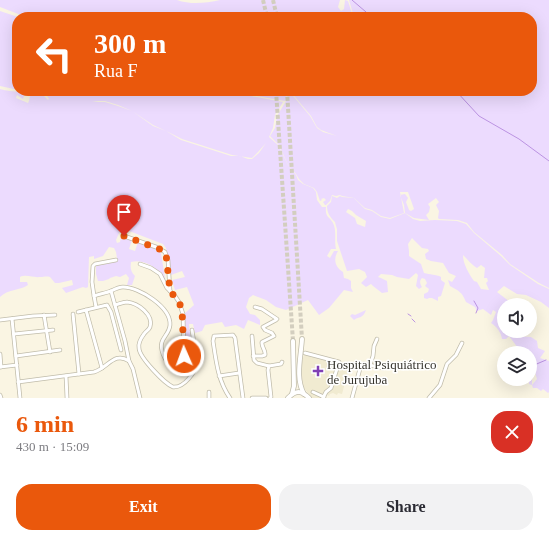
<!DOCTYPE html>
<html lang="en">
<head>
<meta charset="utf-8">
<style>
	body { margin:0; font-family:"Times New Roman",serif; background:#f2f2f3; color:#2b2b33; height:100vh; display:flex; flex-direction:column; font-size:15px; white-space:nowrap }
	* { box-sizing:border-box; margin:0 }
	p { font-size:13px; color:#7c7c81 }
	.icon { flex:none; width:22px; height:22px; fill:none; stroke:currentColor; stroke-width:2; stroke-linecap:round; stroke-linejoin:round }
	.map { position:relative; height:398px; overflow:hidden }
	.panel { display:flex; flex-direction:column; background:#fff; flex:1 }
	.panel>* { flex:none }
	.hud { position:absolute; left:12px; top:12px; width:525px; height:84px; border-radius:16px; box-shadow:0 4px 16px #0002; background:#ea580c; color:#fff; overflow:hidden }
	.controls { position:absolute; left:497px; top:298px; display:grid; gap:8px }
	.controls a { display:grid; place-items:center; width:40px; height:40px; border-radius:50%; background:#fff; box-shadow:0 4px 16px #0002; font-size:20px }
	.pin { position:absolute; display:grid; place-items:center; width:34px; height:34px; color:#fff; margin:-41px -17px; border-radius:50% 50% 50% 0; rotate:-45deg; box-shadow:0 0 4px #0007 }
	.pin .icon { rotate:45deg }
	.me { position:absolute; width:44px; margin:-22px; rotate:358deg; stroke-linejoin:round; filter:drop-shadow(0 0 3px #0008) }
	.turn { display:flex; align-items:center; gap:14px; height:84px; padding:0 16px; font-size:18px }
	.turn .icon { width:52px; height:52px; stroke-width:2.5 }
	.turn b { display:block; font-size:28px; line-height:34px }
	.round { display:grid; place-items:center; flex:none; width:42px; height:42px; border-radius:16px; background:#f2f2f3 }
	.headline { display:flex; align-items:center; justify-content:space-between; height:68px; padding:0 16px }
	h1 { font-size:24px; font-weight:600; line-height:30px; color:#ea580c }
	.primary-button { display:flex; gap:8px; margin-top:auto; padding:8px 16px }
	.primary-button a { flex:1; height:46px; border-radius:16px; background:#ea580c; color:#fff; font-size:16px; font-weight:600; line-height:46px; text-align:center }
	.primary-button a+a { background:#f2f2f3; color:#2b2b33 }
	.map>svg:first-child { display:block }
	.built { fill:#f1ebd1 }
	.green { fill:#ecdbfe; fill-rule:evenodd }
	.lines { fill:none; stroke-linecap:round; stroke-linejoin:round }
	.stream { stroke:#bb93e2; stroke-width:1 }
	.secondary-tunnel { stroke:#d3cebf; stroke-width:4; stroke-dasharray:4 2; stroke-linecap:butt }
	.street-casing { stroke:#c0bcaa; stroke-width:4.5 }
	.secondary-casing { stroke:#c0bcaa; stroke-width:5.5 }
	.street { stroke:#fff; stroke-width:3 }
	.secondary { stroke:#fff; stroke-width:4 }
	.route { stroke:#ea580c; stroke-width:7; stroke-dasharray:0 12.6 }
	.poi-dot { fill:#8140b5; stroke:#fff; stroke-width:1.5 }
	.labels { text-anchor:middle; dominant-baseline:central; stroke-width:3; stroke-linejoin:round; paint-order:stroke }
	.poi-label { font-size:13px; fill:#36342d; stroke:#fff; text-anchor:start }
</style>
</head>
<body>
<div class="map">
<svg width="549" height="398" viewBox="0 0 549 398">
	<rect width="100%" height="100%" fill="#faf5e3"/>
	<g class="built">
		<path d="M 304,354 L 336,362 L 337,364 L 331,386 L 323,393 L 321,398 L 312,398 L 303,387 L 301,366 Z"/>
		<path d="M 340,361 L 349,364 L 350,365 L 342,394 L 338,393 L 337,395 L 333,393 L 330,394 L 329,396 L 325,394 L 326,392 L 333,389 Z"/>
	</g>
	<g class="green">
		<path d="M 0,0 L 177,0 C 191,5 206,3 220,0 L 340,0 L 338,7 L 341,11 L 344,9 L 345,0 L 348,1 L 353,17 L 271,17 L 271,14 L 268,13 L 266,13 L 264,17 L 26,17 L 0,7 Z"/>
		<path d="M 349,0 L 549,0 L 549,288 L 539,283 L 510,264 L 502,255 L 474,232 L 467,223 L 458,220 L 439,219 L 438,218 L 439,211 L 436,205 L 439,202 L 436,198 L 428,204 L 430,207 L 429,212 L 426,215 L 429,220 L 414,218 L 405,213 L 404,205 L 400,195 L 405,194 L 408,198 L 406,202 L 409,210 L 411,211 L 414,209 L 408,192 L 400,192 L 404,213 L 390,218 L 381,216 L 372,210 L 365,208 L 354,198 L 342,196 L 340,195 L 336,196 L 332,195 L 330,201 L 326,205 L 325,205 L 323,202 L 326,200 L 324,198 L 321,199 L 322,200 L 320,201 L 317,192 L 314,188 L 304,184 L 299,179 L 296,174 L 288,165 L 279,145 L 270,136 L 275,128 L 277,116 L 288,98 L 286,93 L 282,91 L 289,91 L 310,116 L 317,128 L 323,132 L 337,136 L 321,130 L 317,127 L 311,116 L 290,91 L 532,91 L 532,17 L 354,17 Z"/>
		<path d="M 0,11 L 18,17 L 17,17 L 17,88 L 14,89 L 0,86 Z"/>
		<path d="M 0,89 C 13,93 27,91 41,91 L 44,96 L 48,100 L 49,99 L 44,91 L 239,91 L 240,92 L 246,95 L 283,102 L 275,115 L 273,128 L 269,137 L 278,145 L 288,165 L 296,175 L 298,180 L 303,184 L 313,188 L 316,192 L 317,200 L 322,207 L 326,207 C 325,218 329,216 333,223 C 337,231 334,241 336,249 L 331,249 L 327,256 L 330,258 L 334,251 L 338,251 C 333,259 335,267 343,272 L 344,278 L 348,279 L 351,281 L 351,288 L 353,292 L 344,290 L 329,308 L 319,315 L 308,300 L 286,310 L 276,307 L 266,300 L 253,295 L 249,298 L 246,307 L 250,314 L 255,315 L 260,320 L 260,325 L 248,320 L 244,329 L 236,325 L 225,327 L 222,322 L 205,325 L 202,331 L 195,333 L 193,324 L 189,324 L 192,348 L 186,347 L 184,314 L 194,305 L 187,287 L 175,290 L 172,280 L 185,277 L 182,271 L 171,275 L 166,248 L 163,244 L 124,229 L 120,231 L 116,240 L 117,243 L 120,242 L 121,237 L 132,240 L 129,249 L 135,251 L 138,242 L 158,250 L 161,253 L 166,284 C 164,280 162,276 160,273 C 154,265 141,259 131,262 C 130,269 131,272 135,276 L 132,285 L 127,285 L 129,278 L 126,274 L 120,277 L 116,276 L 110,278 L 109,279 L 103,281 L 98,281 L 96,274 L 96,266 C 103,264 113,264 117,258 L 116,252 L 114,248 L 109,247 L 103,256 L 94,259 L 94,256 L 89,257 L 88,287 L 86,288 L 83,287 L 66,293 L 62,288 L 73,285 L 72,280 L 59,283 L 55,283 L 50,277 C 46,276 44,277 40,277 C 33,278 27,274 20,277 L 20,282 L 27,282 L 28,285 C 19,291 8,289 0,297 L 0,305 ZM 17,95 L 23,99 L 24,95 L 30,96 L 29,101 L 28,103 L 16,98 ZM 98,101 L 105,101 L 118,105 L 132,111 L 153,125 L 166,131 L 182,139 L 232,155 L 252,158 L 258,152 L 266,143 L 259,153 L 252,159 L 248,159 L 240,156 L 231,156 L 181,140 L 166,131 L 153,126 L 132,111 L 118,106 L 105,102 L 92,102 Z"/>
		<path d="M 240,91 L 280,91 L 285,94 L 287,98 L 285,101 L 246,94 L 240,92 Z"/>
		<path d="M 332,196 L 337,198 L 340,196 L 342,197 L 354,198 L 365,209 L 372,211 L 381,217 L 390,219 L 405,213 L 413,219 L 420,221 L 435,220 L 457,221 L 466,224 L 474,233 L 501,256 L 510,265 L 538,284 L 549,289 L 549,308 L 541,302 L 526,295 L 517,294 L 504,286 L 497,292 L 510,302 L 511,305 L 504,305 L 504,331 L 514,331 L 515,336 L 531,337 L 537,341 L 538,348 L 545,351 L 540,358 L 549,361 L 549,392 L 548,393 L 543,389 L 541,391 L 537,388 L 533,388 L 532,385 L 537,379 L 534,369 L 533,370 L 530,376 L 532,380 L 532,385 L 529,384 L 529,380 L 528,379 L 530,379 L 530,353 L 519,353 L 518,348 L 509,336 L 506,339 L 502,339 C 501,332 497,327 491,323 L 493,320 L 496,312 L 493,310 L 491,315 L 483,309 L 477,311 L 475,307 L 466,302 C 462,292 459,291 450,286 L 448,280 L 452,282 L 456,276 L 449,273 L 443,263 L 431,261 L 426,259 L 425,254 L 429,251 L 428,249 L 422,248 L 412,238 L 408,244 L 409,251 L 409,256 L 421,264 L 424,273 C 430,275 436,274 441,277 L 441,280 L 445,283 L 441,296 L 438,297 L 438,301 L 432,298 L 429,298 L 427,299 L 424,298 L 424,294 L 428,292 L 429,289 L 425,286 L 427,283 L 425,279 L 422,278 C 419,281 420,284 422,287 L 419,289 L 416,286 L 418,275 L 416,273 L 409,279 L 397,277 L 392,275 L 381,274 L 378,277 L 381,278 L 387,281 L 388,292 L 382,293 L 373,286 L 371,284 L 366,287 L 361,283 L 367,277 L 365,272 L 359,269 L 347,271 L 337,241 L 337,229 L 336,226 L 335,222 C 330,217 327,213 327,206 L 331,202 ZM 348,209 L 352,211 L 356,215 L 366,221 L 365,227 L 357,224 L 355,218 L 346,212 ZM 463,255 C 468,260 471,264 477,268 L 481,265 L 485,268 L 484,278 L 487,278 L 488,281 L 486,283 L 489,290 L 481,289 L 477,282 L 474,281 C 469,274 463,264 463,255 Z"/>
		<path d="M 366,310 C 363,319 359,316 354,320 L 350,316 L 352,314 L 355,315 Z"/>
	</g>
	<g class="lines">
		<g class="stream">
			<path d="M 352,0 L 366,12"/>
			<path d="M 369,15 L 371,17"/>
			<path d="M 456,91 L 479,116 L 519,139 L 549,161"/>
			<path d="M 474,301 L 478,308 L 476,313"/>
			<path d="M 408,314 L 411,316"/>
			<path d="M 412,319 L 415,322"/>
			<path d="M 532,366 L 546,360"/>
		</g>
		<g class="secondary-tunnel">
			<path d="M 263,0 L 267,17"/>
			<path d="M 273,0 L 277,17"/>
			<path d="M 276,91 L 293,341"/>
			<path d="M 287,91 L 302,339"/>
		</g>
		<g class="street-casing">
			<g id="street">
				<path d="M 124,236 L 156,247 L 165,252 L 168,260 L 170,291"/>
				<path d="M 111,291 L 125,341 L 129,361 L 133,369 L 140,398"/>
				<path d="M 94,296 L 92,282 L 93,266 L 95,264 L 116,260"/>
				<path d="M 115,305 C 119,304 123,302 127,302 C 138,303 154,315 150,327 C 149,330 146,331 144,334 C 141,338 138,343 139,348 C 139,357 164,383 173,387 C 184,388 196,372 197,362 L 192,330"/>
				<path d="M 96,307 L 94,296 C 99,294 106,293 111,291 C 115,289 119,287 123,287 C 139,287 171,307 170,325 C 169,337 157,338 163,354 C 167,367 183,368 184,352 L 183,314 L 179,302 L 175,296 L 167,288 L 160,274 L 151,268 L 140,264"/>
				<path d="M 86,310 L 102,368"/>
				<path d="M 78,312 L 107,305 L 111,312 L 121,350"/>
				<path d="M 73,314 L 79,374"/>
				<path d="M 44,315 L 50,352"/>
				<path d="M 12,319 L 20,398"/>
				<path d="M 0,320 L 33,316 L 55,315"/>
				<path d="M 14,334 L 53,330"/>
				<path d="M 252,336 L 254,360 L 257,363 L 269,366"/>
				<path d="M 305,353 L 339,362 L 331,388 L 326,392 L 323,398"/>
				<path d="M 0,354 L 1,367"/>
				<path d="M 16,356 L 60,350"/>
				<path d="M 253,356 L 262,356 L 265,355 C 266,350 261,347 262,342 L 274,336 L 272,333 L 265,330 L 263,327 L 276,320 L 277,319 L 262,309 L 255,307"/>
				<path d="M 370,365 L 373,356 L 374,346 L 377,339"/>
				<path d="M 0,367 L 17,365"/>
				<path d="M 66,376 L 67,398"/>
				<path d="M 219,376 L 239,373"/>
				<path d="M 18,382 L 94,372 C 108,368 114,351 129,361"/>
				<path d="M 209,392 L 209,398"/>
				<path d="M 313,392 L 324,397"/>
				<path d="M 0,395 L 1,398"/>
				<path d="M 230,398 C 218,381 216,361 213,341 L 214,336 L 215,336 L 233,335 L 235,338 L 243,398"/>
				<path d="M 252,398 L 266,398"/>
				<path d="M 270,398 L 271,397 L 268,370 L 269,366 L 281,364 L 282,362"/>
				<path d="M 352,398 L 361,365 L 364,364 L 383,368"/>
				<path d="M 429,398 L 440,385 L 447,364 L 456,355 L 462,343"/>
			</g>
		</g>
		<g class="secondary-casing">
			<g id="secondary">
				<path d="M 302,339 C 301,357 295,378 304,394"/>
				<path d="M 292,394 L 294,386 L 293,341"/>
				<path d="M 288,398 C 296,390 301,390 309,398"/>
			</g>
		</g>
		<use href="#street" class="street"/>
		<use href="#secondary" class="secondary"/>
	</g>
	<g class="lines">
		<path class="route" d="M 124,236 L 162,250 L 165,252 L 166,254 L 170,291 L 179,302 L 182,310 L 184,356"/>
	</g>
	<path class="poi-dot" d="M316 365h4v4h4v4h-4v4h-4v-4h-4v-4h4z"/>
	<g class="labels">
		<g class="poi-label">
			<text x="327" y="364">Hospital Psiquiátrico<tspan x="327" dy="15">de Jurujuba</tspan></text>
		</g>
	</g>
</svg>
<div class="controls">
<a><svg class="icon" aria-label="sound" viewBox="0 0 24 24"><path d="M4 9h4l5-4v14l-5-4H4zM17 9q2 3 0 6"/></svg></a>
<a><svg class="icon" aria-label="layers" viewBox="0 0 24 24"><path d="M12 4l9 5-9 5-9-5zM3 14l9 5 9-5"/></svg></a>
</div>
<div class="pin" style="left:124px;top:236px;background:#d93025"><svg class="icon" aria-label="arrive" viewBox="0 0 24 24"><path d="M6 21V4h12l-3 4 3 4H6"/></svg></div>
<svg class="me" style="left:184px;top:356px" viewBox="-20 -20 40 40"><circle r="17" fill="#ea580c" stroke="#fff" stroke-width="3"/><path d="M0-11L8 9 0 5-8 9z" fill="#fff"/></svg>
<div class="hud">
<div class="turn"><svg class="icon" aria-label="left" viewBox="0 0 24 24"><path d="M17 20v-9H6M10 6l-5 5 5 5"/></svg><div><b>300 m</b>Rua F</div></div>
</div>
</div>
<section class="panel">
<div class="headline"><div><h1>6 min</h1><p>430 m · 15:09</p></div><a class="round" style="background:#d93025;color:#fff"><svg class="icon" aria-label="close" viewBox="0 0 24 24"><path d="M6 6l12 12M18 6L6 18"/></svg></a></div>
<div class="primary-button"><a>Exit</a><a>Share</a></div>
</section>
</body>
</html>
